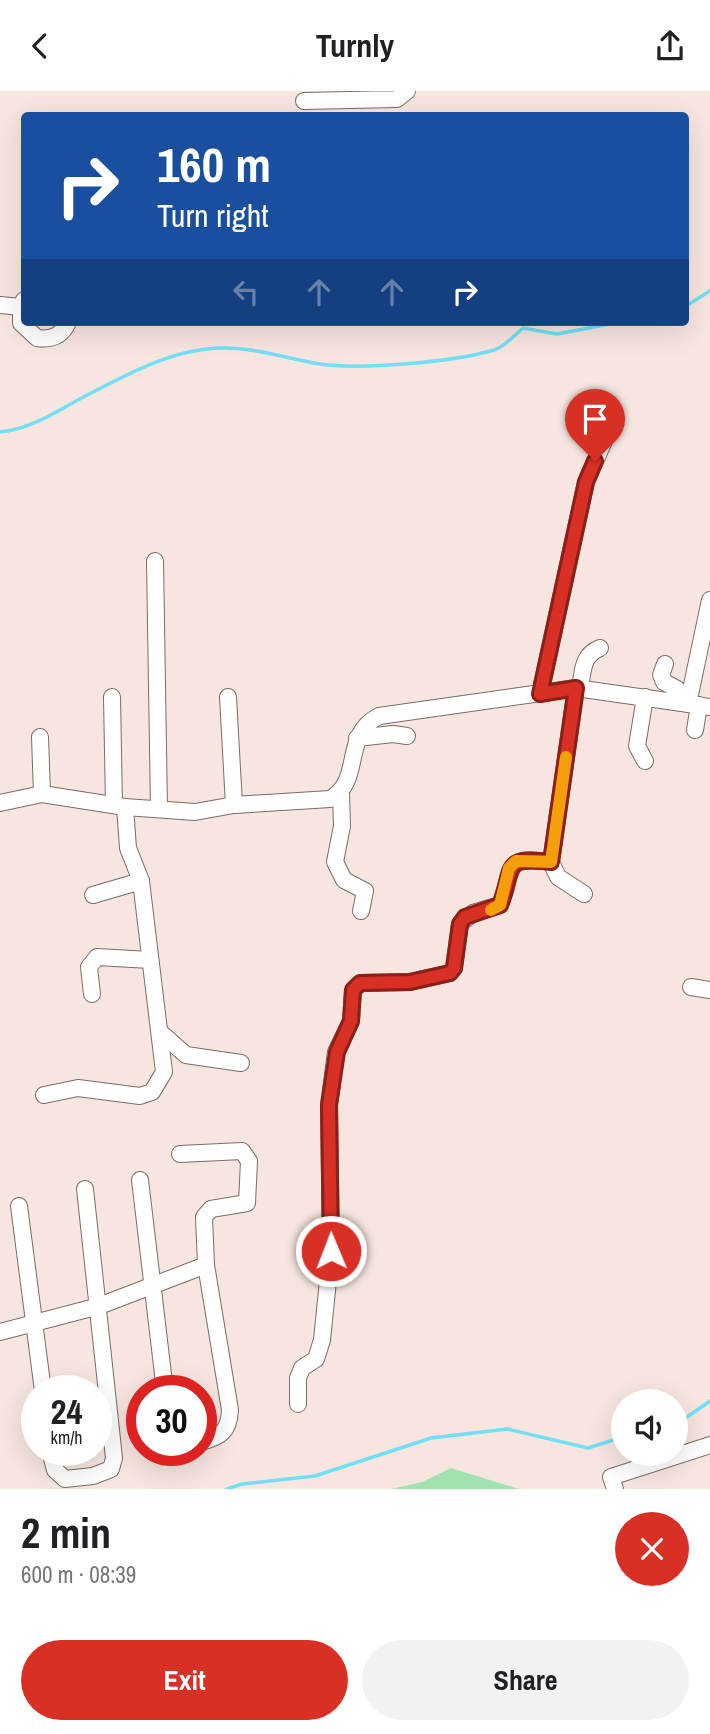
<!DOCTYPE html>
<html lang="en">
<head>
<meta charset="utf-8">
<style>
	body { margin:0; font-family:"Archivo Narrow",sans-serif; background:#f2f2f2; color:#202124; height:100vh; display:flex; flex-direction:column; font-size:26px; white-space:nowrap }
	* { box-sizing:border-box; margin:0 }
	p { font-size:23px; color:#757577 }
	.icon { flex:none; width:38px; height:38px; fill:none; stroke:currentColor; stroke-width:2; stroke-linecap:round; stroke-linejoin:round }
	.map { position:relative; height:1398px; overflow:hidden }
	.details { display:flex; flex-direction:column; background:#fff; flex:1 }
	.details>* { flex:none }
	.guide { position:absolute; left:21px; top:21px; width:668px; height:214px; border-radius:7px; box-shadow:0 7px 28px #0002; background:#1a4fa0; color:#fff; overflow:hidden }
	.buttons { position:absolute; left:611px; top:1298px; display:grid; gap:14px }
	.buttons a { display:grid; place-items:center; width:77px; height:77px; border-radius:50%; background:#fff; box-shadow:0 7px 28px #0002; font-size:35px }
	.speed { position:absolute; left:21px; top:1284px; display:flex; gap:14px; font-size:35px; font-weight:700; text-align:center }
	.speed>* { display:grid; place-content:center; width:91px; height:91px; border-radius:50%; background:#fff; box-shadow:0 7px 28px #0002; line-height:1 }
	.speed small { font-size:18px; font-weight:400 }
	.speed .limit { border:10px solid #d22; background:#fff; color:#111 }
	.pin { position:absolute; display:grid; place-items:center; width:60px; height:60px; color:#fff; margin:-72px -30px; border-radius:50% 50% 50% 0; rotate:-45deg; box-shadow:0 0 7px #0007 }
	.pin .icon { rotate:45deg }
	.me { position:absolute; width:77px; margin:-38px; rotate:359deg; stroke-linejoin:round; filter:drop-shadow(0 0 5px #0008) }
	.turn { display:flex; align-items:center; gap:24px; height:147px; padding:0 21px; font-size:32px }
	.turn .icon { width:91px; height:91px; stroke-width:2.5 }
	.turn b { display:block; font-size:49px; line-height:60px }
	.lanes { display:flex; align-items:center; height:66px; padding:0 21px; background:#0003; justify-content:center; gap:35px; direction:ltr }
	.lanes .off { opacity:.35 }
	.round { display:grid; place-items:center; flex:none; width:74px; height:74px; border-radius:37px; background:#f2f2f2 }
	.headline { display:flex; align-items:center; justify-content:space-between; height:119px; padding:0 21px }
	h1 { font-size:42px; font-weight:800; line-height:52px }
	.button { display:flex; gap:14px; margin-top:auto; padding:14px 21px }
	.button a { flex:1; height:80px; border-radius:42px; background:#d93025; color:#fff; font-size:28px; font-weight:800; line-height:80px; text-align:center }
	.button a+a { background:#f2f2f2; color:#202124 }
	header { display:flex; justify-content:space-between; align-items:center; height:91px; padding:0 21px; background:#fff; font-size:32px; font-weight:800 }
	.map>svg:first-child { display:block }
	.green { fill:#a1e2b0 }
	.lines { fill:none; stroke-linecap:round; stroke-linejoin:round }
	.stream { stroke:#72dff5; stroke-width:3.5 }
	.minor-casing { stroke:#7b6c66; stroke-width:18 }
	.minor { stroke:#fff; stroke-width:16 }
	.route-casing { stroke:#8d1f18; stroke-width:18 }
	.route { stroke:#d93025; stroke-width:12 }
	.slow { stroke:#f59e0b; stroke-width:12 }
</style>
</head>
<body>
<header><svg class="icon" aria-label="back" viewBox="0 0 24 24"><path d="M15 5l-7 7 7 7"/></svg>Turnly<svg class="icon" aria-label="share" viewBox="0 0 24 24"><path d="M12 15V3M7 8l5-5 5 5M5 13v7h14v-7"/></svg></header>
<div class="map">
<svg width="710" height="1398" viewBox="0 0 710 1398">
	<rect width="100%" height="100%" fill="#f7e6df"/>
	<path class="green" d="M 451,1377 L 519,1398 L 391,1398 L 422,1391 Z"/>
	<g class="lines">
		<g class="stream">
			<path d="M 686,215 L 710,200"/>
			<path d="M 0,341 C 30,338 52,323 78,309 C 122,286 170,258 221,257 C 255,256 287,268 320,273 C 361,279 454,271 494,259 C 504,256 515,244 523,237 L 557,243 L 620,231"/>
			<path d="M 676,1330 L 687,1326 L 710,1310"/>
			<path d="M 227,1398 L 242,1393 L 315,1385 L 431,1347 L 507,1338 L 588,1357 L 623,1346"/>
		</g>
		<g class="minor-casing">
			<g id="minor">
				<path d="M 304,10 L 397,8 L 407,0"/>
				<path d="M 24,209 L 21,216 L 21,232 L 37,247 C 51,249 62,245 68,231"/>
				<path d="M 0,214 L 21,216"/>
				<path d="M 155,470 L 159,718"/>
				<path d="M 665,573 L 661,584 L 664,591 L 677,598 L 679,611"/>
				<path d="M 576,597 L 551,771 L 558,786 L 584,803"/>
				<path d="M 580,597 C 583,580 582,564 600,557"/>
				<path d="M 540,603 L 586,391 L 604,350"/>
				<path d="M 112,606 L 114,714"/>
				<path d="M 228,606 L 234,714"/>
				<path d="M 688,613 L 710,509"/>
				<path d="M 695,639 L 699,614"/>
				<path d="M 40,646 L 42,703"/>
				<path d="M 357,647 L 393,643 L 407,645"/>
				<path d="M 645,670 L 637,655 L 645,606"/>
				<path d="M 341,702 L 342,735 L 335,771 L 344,789 L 365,800 L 361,820"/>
				<path d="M 0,712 L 42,703 L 125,716 L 195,721 L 234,714 L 330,708 C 364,689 341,644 379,625 L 576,597 L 710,616"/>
				<path d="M 93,804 L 141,790"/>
				<path d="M 691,896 L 710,899"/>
				<path d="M 92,903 L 89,876 L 97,866 L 150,869"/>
				<path d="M 161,942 L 186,964 L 241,972"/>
				<path d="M 44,1004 L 78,997 L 140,1005 L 152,1001 L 164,981 L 141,790 L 128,757 L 125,716"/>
				<path d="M 180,1063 L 242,1060 L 249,1070 L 247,1112 L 211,1118 L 204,1126 L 206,1174 L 230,1319 C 229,1340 221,1346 201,1351"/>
				<path d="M 140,1089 L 165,1300"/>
				<path d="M 19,1115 L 43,1300"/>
				<path d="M 0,1241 L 99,1215 L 206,1174"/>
				<path d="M 298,1313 L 298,1287 L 302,1277 L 316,1268 L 322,1249 L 331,1160 L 329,1014 L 336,961 L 351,930 L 353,899 L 361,892 L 410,891 L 450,882 L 454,877 L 460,833 L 473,822 L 500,814 C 515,777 501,765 551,771"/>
				<path d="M 50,1360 L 55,1379 L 65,1388 L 93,1385 L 111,1378 L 114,1367 L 85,1098"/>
				<path d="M 615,1398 L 611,1386 L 710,1354"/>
			</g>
		</g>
		<use href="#minor" class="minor"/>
	</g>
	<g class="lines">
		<g class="route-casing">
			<path id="route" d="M 331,1160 L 329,1014 L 337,961 L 351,930 L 353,899 L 360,892 L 410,891 L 450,882 L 454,877 L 460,833 L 465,826 L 500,814 C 515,777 500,765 551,771 L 576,597 L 540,603 L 586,391 L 595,370"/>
		</g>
		<use href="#route" class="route"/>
		<path class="slow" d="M 491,819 L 500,814 L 509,777 L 516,770 L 551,771 L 566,666"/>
	</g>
</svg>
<div class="buttons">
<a><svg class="icon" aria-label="sound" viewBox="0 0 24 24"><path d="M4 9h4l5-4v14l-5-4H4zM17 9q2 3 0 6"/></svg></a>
</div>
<div class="speed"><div>24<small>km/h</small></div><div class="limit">30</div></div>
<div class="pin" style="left:595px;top:370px;background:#d93025"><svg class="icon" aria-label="arrive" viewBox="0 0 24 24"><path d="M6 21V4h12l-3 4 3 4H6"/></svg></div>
<svg class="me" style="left:331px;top:1160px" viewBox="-20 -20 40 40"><circle r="17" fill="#d93025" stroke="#fff" stroke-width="3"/><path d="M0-11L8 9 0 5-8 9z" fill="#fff"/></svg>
<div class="guide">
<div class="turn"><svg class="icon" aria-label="right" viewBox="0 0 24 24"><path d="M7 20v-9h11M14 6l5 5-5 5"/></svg><div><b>160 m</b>Turn right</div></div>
<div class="lanes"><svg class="icon off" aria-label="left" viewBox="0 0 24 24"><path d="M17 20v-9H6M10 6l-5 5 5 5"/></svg><svg class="icon off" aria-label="ahead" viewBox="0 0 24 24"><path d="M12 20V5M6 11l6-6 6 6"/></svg><svg class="icon off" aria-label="ahead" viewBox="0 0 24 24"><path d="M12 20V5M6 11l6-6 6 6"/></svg><svg class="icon" aria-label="right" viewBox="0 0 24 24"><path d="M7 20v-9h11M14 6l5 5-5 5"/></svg></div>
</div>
</div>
<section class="details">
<div class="headline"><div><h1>2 min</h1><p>600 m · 08:39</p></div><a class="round" style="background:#d93025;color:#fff"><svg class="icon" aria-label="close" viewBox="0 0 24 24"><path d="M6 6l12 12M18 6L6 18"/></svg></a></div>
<div class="button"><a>Exit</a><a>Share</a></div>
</section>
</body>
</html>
